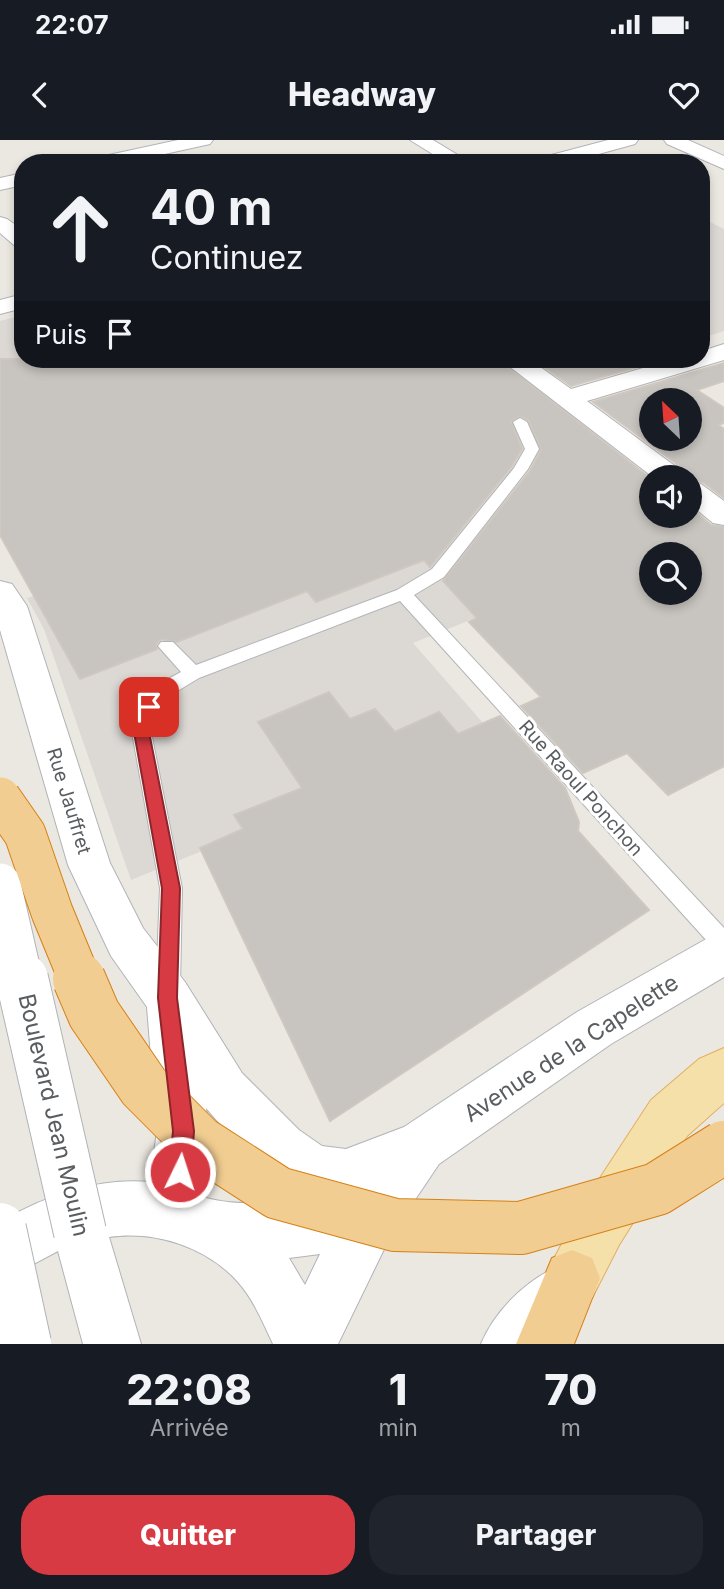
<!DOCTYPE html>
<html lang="fr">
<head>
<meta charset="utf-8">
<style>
	body { margin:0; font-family:Inter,sans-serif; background:#20242c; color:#f1f3f6; height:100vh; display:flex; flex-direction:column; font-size:26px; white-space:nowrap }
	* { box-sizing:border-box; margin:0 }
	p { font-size:23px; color:#9ea1a6 }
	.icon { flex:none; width:38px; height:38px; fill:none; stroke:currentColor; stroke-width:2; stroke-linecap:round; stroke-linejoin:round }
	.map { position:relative; height:1204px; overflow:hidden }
	.panel { display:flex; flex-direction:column; background:#171b24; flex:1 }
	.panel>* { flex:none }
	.guide { position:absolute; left:14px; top:14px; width:696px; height:214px; border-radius:28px; box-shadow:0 4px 10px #0003; background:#171b24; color:#f1f3f6; overflow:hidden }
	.needle { width:46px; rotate:335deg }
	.fabs { position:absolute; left:639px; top:248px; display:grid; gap:14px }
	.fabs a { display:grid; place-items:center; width:63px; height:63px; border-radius:50%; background:#171b24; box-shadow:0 4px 10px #0003; font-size:35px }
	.pin { position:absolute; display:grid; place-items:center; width:60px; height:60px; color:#fff; margin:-30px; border-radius:14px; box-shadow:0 4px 10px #0006 }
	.me { position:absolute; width:77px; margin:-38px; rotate:4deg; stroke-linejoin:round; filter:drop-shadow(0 0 5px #0008) }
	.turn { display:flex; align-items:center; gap:24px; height:147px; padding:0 21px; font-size:32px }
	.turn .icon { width:91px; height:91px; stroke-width:2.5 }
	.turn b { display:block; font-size:49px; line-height:60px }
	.then { display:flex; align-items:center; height:66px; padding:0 21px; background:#0003; gap:14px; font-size:26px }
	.eta { display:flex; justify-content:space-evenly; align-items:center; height:119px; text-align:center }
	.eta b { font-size:42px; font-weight:800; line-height:49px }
	.primary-button { display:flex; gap:14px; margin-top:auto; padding:14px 21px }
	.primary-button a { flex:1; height:80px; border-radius:28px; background:#d73a42; color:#fff; font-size:28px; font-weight:800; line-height:80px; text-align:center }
	.primary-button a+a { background:#20242c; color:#f1f3f6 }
	.status { display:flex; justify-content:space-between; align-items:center; height:49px; padding:0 35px; background:#171b24; direction:ltr }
	.status svg { height:19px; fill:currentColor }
	header { display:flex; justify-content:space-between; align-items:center; height:91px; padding:0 21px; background:#171b24; font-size:32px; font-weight:800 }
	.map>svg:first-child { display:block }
	.industrial { fill:#dcd9d5 }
	.building { fill:#c8c4bf; stroke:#cfc8c0; stroke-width:2; fill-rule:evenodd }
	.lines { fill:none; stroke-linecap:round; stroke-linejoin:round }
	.lane-casing { stroke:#b1b4b7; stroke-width:2 }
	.street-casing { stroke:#b1b4b7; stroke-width:2 }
	.secondary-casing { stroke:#b0b4b7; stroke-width:2 }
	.primary-casing { stroke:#e3ae62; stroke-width:2 }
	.highway-casing { stroke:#d68116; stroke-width:2 }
	.lane { fill:#fff; fill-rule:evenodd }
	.street { fill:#fff; fill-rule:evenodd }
	.secondary { fill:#fff; fill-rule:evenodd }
	.primary { fill:#f6e0aa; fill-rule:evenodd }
	.highway { fill:#f2cd91; fill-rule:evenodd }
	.secondary-bridge-far1-casing { stroke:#b0b4b7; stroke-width:43; stroke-linecap:butt }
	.secondary-bridge-casing { stroke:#b0b4b7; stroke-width:54; stroke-linecap:butt }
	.highway-bridge-far1-casing { stroke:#d68116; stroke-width:43; stroke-linecap:butt }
	.highway-bridge-casing { stroke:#d68116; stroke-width:54; stroke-linecap:butt }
	.secondary-bridge-far1 { stroke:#fff; stroke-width:41 }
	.secondary-bridge { stroke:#fff; stroke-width:52 }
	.highway-bridge-far1 { stroke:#f2cd91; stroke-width:41 }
	.highway-bridge { stroke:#f2cd91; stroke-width:52 }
	.route { fill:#d73a42; stroke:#8c262b; stroke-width:2 }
	.labels { text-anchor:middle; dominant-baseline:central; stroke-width:6; stroke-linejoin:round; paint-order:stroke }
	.street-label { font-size:19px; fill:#595d60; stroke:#fff }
	.near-street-label { font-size:23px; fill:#595d60; stroke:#fff }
</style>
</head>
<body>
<div class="status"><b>22:07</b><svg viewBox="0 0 49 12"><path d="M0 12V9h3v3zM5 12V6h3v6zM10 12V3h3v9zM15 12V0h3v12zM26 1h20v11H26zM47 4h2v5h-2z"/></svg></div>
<header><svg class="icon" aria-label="back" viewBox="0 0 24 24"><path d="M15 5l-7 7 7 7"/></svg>Headway<svg class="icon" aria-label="heart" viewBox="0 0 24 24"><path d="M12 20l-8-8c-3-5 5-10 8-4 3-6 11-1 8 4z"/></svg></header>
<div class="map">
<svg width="724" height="1204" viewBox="0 0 724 1204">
	<rect width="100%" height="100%" fill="#ebe7e1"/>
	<g class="industrial">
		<path d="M 702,78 L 724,89 L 724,191 L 702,198 Z"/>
		<path d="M 23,175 L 23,219 L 489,219 L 622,318 L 592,431 L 413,503 L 483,583 L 201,708 L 202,711 L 131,740 L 44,489 L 27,458 L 34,456 L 0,395 L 0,181 Z"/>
	</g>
	<g class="building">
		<path d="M 0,219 L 498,219 L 651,339 L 651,376 L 690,376 L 690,367 L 711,385 L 724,387 L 724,626 L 668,655 L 627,613 L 583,633 L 521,566 L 541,557 L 469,482 L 477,478 L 443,441 L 530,331 L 541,310 L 529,281 L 521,276 L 511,281 L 522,309 L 512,326 L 430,427 L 424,420 L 316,462 L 307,451 L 177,502 L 161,499 L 156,504 L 157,509 L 80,539 L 0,395 ZM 651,415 L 690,415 L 690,453 L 651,453 Z"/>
		<path d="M 533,219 L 665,219 L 571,246 Z"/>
		<path d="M 724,223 L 724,241 L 697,250 L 724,268 L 724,283 L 718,285 L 724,289 L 724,358 L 703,342 L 690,339 L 685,330 L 593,262 ZM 651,261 L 690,261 L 690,299 L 651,299 Z"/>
		<path d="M 329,552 L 350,579 L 375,569 L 395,592 L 439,572 L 458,594 L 500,576 L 565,648 L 579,682 L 578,691 L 649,770 L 330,981 L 200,708 L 243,689 L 234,675 L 302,648 L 258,582 Z"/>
	</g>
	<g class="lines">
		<g class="lane-casing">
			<path id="lane" d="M 520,278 L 527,282 L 539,309 L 528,329 L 444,437 L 414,455 L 724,788 L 724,814 L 716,811 L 400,461 L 199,538 L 166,558 L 149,582 L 182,748 L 180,847 L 176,855 L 168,858 L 160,855 L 156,847 L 160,748 L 130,581 L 152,548 L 181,532 L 158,506 L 161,502 L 173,502 L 196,525 L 397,450 L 432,429 L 514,328 L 525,309 L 513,282 Z"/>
		</g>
		<g class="street-casing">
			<g id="street">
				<path d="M 178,0 L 213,0 L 210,4 L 124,23 L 88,23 L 90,19 Z"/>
				<path d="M 410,0 L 433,0 L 471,23 L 447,23 Z"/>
				<path d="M 664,0 L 688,0 L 724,16 L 724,29 L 667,4 Z"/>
				<path d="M 23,33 L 23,45 L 0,50 L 0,38 Z"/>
				<path d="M 724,204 L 724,220 L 587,261 L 683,332 L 688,338 L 654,338 L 500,219 L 529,219 L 571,249 L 674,219 L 702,219 L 702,211 Z"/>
				<path d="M 690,341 L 701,344 L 724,361 L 724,385 L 713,383 L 690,364 Z"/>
			</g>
		</g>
		<g class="secondary-casing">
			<g id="secondary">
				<path d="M 608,0 L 638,0 L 635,4 L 566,23 L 534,23 L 536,19 Z"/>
				<path d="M 0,77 L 7,79 L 23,90 L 23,107 L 15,106 L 0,93 Z"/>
				<path d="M 23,154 L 23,168 L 0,174 L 0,160 Z"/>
				<path d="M 0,441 L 12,444 L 27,466 L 110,723 L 143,788 L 185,842 L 242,933 L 299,990 L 322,1006 L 346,1009 L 404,987 L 577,872 L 708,798 L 724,792 L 724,837 L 611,904 L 439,1024 L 390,1097 L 338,1204 L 273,1204 C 263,1183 254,1160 238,1142 C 207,1107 155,1090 109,1097 L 141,1204 L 83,1204 L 58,1111 L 0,1142 L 0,1082 C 44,1056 99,1037 150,1042 L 157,991 L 147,867 L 111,816 L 68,725 L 0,490 ZM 206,968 C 235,1001 275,1052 321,1059 C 291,1064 228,1067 200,1056 C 208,1027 210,998 206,968 ZM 320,1114 L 305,1145 L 289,1118 Z"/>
				<path d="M 557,1127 L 577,1136 L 586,1156 L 577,1176 L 551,1204 L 481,1204 C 494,1172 525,1141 557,1127 Z"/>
			</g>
		</g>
		<g class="primary-casing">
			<path id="primary" d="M 724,908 L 724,963 L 687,996 L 619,1105 L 592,1158 L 572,1166 L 552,1158 L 544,1138 L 581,1067 L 651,960 L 699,919 Z"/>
		</g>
		<g class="highway-casing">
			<path id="highway" d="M 572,1110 L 592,1118 L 600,1138 L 574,1204 L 516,1204 L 552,1118 Z"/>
		</g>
		<use href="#lane" class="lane"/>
		<use href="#street" class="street"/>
		<use href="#secondary" class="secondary"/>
		<use href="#primary" class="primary"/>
		<use href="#highway" class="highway"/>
		<g class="secondary-bridge-far1-casing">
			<path id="secondary-bridge-far1" d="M 0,744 L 22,840"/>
		</g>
		<g class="secondary-bridge-casing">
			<g id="secondary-bridge">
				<path d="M 22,839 L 80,1092"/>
				<path d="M 0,1089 L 25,1204"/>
			</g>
		</g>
		<g class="highway-bridge-far1-casing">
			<path id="highway-bridge-far1" d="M 0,658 L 25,694 L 52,772 L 80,840"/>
		</g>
		<g class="highway-bridge-casing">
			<path id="highway-bridge" d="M 79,839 L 94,874 L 144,947 L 199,1002 L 278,1053 L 395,1085 L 521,1088 L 657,1049 L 724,1007"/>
		</g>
		<use href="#secondary-bridge-far1" class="secondary-bridge-far1"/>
		<use href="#secondary-bridge" class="secondary-bridge"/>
		<use href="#highway-bridge-far1" class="highway-bridge-far1"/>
		<use href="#highway-bridge" class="highway-bridge"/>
	</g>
	<path class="route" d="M 149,561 L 157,567 L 147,582 L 180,748 L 177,858 L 194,991 L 191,1032 L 188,1040 L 180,1043 L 173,1040 L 169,1032 L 173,991 L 158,858 L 162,748 L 132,581 L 144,563 Z"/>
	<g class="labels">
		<g class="street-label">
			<text transform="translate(581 648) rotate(48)">Rue Raoul Ponchon</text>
			<text transform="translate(69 661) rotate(73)">Rue Jauffret</text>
		</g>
		<g class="near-street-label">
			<text transform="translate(571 908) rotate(-33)">Avenue de la Capelette</text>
			<text transform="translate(54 975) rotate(77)">Boulevard Jean Moulin</text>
		</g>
	</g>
</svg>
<div class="fabs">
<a><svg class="needle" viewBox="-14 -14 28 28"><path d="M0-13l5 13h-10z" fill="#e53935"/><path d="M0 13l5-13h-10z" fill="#9ea1a6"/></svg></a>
<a><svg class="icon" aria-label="sound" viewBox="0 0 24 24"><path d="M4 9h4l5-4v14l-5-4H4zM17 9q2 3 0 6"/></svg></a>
<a><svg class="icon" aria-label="search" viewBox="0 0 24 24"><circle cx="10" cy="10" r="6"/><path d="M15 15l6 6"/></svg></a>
</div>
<div class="pin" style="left:149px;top:567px;background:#d93025"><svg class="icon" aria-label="arrive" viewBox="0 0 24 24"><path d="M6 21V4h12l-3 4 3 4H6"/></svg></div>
<svg class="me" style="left:180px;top:1032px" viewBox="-20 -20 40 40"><circle r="17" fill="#d73a42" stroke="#fff" stroke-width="3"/><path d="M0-11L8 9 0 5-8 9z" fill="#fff"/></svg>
<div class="guide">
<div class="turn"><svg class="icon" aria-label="ahead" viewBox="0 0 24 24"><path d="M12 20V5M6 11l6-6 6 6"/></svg><div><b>40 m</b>Continuez</div></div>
<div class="then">Puis<svg class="icon" aria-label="arrive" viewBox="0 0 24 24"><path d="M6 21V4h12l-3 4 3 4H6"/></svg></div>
</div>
</div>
<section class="panel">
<div class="eta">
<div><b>22:08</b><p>Arrivée</p></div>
<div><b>1</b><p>min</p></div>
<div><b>70</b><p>m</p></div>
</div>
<div class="primary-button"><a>Quitter</a><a>Partager</a></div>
</section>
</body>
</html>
